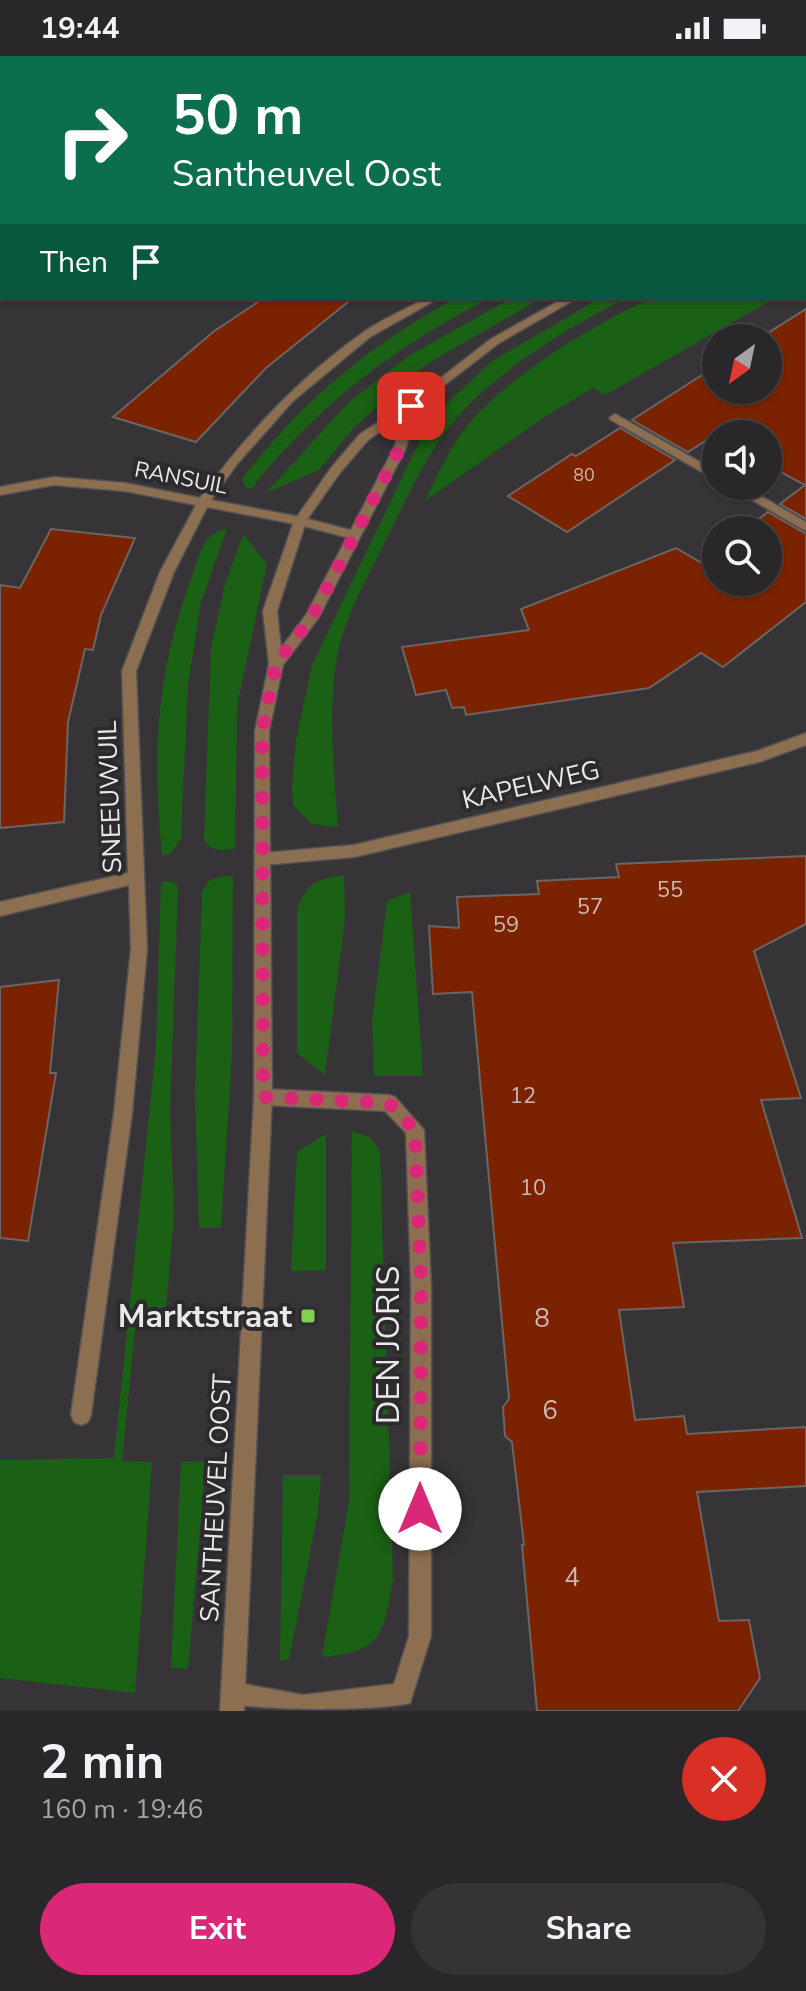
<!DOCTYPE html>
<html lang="en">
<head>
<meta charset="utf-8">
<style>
	body { margin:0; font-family:"Nunito Sans",sans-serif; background:#353336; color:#f1f3f6; height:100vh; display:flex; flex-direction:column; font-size:30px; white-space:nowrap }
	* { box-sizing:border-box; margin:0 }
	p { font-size:26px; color:#a5a5a8 }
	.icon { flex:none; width:44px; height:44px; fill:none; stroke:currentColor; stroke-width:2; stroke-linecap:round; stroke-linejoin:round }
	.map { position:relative; height:1655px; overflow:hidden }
	.drawer { display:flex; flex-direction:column; background:#29272a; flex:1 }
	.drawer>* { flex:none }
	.guide { position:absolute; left:0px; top:0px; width:806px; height:244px; box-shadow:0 2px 6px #0004,0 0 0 2px #454447; background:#0b6e4f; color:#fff; overflow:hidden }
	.needle { width:52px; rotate:213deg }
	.controls { position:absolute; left:702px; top:268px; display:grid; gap:16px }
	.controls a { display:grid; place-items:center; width:80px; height:80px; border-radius:50%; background:#29272a; box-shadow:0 2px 6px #0004,0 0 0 2px #454447; font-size:40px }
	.pin { position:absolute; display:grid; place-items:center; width:68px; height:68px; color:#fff; margin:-34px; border-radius:16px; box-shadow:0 4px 12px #0006 }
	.me { position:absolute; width:88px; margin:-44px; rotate:0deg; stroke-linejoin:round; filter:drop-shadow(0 0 6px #0008) }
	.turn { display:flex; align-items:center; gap:28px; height:168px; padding:0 40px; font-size:36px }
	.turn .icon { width:104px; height:104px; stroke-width:2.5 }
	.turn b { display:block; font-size:56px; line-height:68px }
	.then { display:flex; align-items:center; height:76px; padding:0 40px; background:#0003; gap:16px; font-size:30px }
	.round { display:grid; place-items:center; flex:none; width:84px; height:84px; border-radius:42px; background:#353336 }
	.headline { display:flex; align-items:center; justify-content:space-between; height:136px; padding:0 40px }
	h1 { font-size:48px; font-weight:700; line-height:60px }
	.cta { display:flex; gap:16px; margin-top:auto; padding:16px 40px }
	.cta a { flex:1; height:92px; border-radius:48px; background:#db2777; color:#fff; font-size:32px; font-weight:700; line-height:92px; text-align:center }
	.cta a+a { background:#353336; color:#f1f3f6 }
	.status { display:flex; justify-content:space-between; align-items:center; height:56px; padding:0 40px; background:#29272a; direction:ltr }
	.status svg { height:22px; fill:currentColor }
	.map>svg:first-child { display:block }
	.green { fill:#1b6115 }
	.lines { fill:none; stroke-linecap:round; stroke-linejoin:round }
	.stream { fill:#00799a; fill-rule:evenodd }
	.building { fill:#7b2300; stroke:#6b6564; stroke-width:2 }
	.minor-casing { stroke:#545155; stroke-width:3 }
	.tertiary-casing { stroke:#545155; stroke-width:3 }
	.minor { fill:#8c6f50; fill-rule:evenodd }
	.tertiary { fill:#8c6f50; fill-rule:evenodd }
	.route { stroke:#db2777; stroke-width:14; stroke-dasharray:0 25.2 }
	.poi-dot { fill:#81d050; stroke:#2d2a2d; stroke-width:3 }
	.labels { text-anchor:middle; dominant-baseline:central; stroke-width:8; stroke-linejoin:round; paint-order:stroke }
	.far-number-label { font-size:18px; fill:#ceb7b0 }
	.far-street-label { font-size:22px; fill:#eae8eb; stroke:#2d2a2d }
	.number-label { font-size:22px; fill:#ceb7b0 }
	.street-label { font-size:26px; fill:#eae8eb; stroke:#2d2a2d }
	.near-number-label { font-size:26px; fill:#ceb7b0 }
	.near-poi-label { font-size:32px; font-weight:bold; fill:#eae8eb; stroke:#2d2a2d; text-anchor:end }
	.near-street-label { font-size:32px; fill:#eae8eb; stroke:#2d2a2d }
</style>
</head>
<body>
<div class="status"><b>19:44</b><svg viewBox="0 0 49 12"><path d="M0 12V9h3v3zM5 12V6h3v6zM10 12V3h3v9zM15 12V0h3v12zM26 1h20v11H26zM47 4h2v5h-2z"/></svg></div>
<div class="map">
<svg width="806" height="1655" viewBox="0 0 806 1655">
	<rect width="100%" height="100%" fill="#373438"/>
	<g class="green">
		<path d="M 457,242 L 490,242 C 396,290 316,350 251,433 L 246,432 L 242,423 C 301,346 371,287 457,242 Z"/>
		<path d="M 512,242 L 542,242 L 427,308 L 355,370 L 319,414 L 266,437 L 349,346 L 410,299 Z"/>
		<path d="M 600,242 L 628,242 C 568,270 482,324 444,378 C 419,413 402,452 383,490 C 367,523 346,559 338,596 C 327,653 334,714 338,771 L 312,768 L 293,749 L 292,730 L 296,684 L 312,609 L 419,386 L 443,351 L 492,305 Z"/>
		<path d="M 654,242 L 775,242 L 605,339 L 593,332 L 546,360 L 425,445 C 438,418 451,389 471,365 C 507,322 602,262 654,242 Z"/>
		<path d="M 227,473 L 201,546 L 188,628 L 181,783 L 171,797 L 162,800 C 153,695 155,618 193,518 C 200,498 203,476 227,473 Z"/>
		<path d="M 243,478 L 267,508 L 237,650 L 235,793 C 222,794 211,796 204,784 L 211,592 L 225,529 Z"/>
		<path d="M 233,820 L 232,997 L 221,1172 L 199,1172 L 195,1037 L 202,837 C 207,821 217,821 233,820 Z"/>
		<path d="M 344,820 L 345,862 L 325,1019 L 297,997 L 297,853 C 307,828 317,821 344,820 Z"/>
		<path d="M 169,825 L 177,828 L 178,833 L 170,1055 L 174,1161 L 166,1252 L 137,1253 L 122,1405 L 152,1406 L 135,1637 L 0,1622 L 0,1404 L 114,1402 L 156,991 L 161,826 Z"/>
		<path d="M 410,836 L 423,1020 L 374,1020 L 372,966 L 387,845 Z"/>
		<path d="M 352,1076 C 366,1078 374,1082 380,1096 L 393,1523 C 384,1578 382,1596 322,1601 L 349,1445 Z"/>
		<path d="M 326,1078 L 326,1214 L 291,1215 L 297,1096 Z"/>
		<path d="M 206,1405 L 188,1613 L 171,1612 L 181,1406 Z"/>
		<path d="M 283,1419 L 321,1419 L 318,1456 L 289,1604 L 280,1605 Z"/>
	</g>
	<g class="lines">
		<path class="stream" d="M 804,60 L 806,60 L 804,67 Z"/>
	</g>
	<g class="building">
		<path d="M 264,242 L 353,242 L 266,312 L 196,386 L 113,361 L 213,276 Z"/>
		<path d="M 806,253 L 806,463 L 780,448 L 805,429 L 768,409 L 768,378 L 716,378 L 688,396 L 632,364 L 716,310 L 716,334 L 768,334 L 768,282 L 760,282 Z"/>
		<path d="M 620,372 L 675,404 L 567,476 L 508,440 L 572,398 L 576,400 Z"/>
		<path d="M 768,456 L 806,478 L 806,546 L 723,611 L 701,597 L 649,632 L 466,659 L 464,651 L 452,652 L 446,634 L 416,639 L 402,591 L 529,574 L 521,553 L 676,492 L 700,506 L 716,495 L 716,526 L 768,526 L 768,474 L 744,474 Z"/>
		<path d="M 51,473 L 135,482 L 101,559 L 93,594 L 85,593 L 68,666 L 64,766 L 0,772 L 0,529 L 20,532 Z"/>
		<path d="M 806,800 L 806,868 L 754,895 L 801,1042 L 761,1044 L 802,1182 L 673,1187 L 684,1251 L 619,1254 L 635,1364 L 684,1360 L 687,1378 L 806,1371 L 806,1430 L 697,1436 L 719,1565 L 749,1564 L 760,1622 L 738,1655 L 537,1655 L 522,1489 L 524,1489 L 512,1386 L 505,1380 L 503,1351 L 509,1343 L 472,936 L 433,938 L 429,870 L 459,872 L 457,841 L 539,838 L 537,825 L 619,821 L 616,808 Z"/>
		<path d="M 59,924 L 50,1017 L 56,1017 L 28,1185 L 0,1182 L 0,931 Z"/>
	</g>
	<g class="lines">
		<g class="minor-casing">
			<g id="minor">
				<path d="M 2,154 L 2,160 L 0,161 L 0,155 Z"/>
				<path d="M 426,242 L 439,242 L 370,281 L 293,345 L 237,408 L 211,444 L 300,461 L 358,476 L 358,482 L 353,483 L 300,469 L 207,451 L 174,516 L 136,615 L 147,893 L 132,1057 L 91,1359 L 88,1366 L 81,1369 L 74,1366 L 71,1359 L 114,1057 L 131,893 L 129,829 L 0,860 L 0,846 L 128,817 L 122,615 L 160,516 L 196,449 L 125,435 L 54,429 L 0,439 L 0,431 L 54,421 L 125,427 L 200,442 C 245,380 298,323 361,278 C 380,264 405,254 426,242 Z"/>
				<path d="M 615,358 L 716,415 L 716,424 L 611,364 L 609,362 Z"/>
				<path d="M 728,430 L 743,430 L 806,466 L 806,475 Z"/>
				<path d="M 806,677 L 806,689 L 759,706 L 354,801 L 263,809 L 257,808 L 255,803 L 257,798 L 263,797 L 354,789 L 757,695 Z"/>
				<path d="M 263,1033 L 389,1039 L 395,1041 L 424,1074 L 431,1230 L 431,1580 L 410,1647 C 380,1655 256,1655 225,1646 L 221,1638 L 225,1630 L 233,1626 L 303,1639 L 394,1628 L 409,1580 L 411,1230 L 406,1077 L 385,1055 L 263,1049 L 257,1047 L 254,1041 L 257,1035 Z"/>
			</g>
		</g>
		<g class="tertiary-casing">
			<g id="tertiary">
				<path d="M 806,112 L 806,118 L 804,119 L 804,113 Z"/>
				<path d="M 564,242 L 577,242 L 499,287 L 416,351 L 406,392 L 319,561 L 283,609 L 269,675 L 272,1041 L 244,1655 L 220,1655 L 254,1041 L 255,675 L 269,608 L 263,555 L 294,465 L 331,412 L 360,378 L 407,348 L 491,283 ZM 402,361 L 394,392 L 306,559 L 281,592 L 277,555 L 306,465 L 339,418 L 368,384 Z"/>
			</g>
		</g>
		<use href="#minor" class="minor"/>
		<use href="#tertiary" class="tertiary"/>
	</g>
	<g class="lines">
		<path class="route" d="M 411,350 L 400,392 L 312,561 L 276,608 L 262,675 L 263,1041 L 389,1047 L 415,1074 L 421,1230 L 420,1453"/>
	</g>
	<rect class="poi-dot" x="300" y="1252" width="16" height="16" rx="4"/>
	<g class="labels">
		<g class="far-number-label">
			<text x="584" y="419">80</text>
		</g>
		<g class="far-street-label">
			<text transform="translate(181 422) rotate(11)">RANSUIL</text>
		</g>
		<g class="number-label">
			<text x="670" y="834">55</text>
			<text x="590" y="851">57</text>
			<text x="506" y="869">59</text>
			<text x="523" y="1040">12</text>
			<text x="533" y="1132">10</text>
		</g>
		<g class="street-label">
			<text transform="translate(531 729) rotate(-13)">KAPELWEG</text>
			<text transform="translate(110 741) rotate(-92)">SNEEUWUIL</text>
			<text transform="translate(216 1442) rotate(-87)">SANTHEUVEL OOST</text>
		</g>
		<g class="near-number-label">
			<text x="542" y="1262">8</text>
			<text x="550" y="1354">6</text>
			<text x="572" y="1521">4</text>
		</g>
		<g class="near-poi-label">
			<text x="292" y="1260">Marktstraat</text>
		</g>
		<g class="near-street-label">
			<text transform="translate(388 1289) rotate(-90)">DEN JORIS</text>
		</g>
	</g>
</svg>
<div class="controls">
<a><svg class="needle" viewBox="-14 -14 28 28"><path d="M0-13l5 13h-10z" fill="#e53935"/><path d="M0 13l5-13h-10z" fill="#a5a5a8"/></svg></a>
<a><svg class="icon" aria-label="sound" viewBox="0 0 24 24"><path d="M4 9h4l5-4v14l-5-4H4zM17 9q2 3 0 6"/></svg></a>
<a><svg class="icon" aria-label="search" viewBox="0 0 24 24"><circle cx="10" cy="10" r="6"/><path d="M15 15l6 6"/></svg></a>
</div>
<div class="pin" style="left:411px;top:350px;background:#d93025"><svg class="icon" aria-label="arrive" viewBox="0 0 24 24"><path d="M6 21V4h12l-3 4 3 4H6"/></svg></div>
<svg class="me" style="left:420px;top:1453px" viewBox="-20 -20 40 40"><circle r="19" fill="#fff"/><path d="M0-13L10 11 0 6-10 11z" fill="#db2777"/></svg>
<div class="guide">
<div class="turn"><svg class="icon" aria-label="right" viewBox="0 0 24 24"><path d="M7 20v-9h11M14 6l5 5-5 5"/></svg><div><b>50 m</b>Santheuvel Oost</div></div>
<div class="then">Then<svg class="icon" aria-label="arrive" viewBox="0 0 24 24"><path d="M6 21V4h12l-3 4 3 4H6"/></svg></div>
</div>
</div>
<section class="drawer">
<div class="headline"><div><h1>2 min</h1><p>160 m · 19:46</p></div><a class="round" style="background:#d93025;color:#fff"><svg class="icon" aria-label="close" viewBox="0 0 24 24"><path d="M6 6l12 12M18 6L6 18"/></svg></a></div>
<div class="cta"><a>Exit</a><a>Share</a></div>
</section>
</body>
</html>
